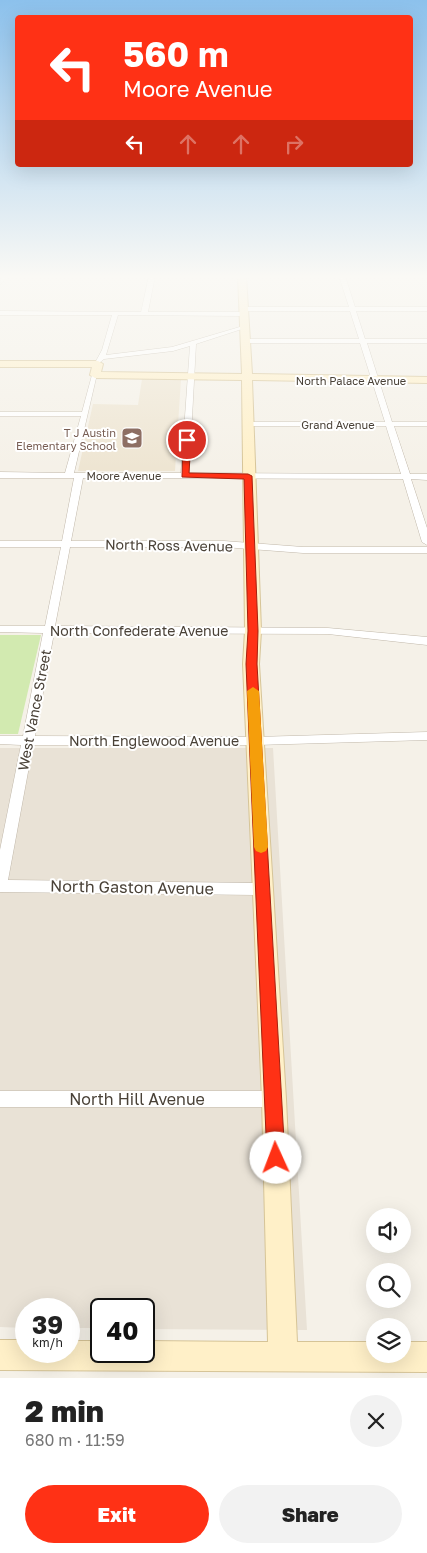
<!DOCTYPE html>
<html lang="en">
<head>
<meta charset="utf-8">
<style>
	body { margin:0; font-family:"Golos Text",sans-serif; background:#f2f2f2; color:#222; height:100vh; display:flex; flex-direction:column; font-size:19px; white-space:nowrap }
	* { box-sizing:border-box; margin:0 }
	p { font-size:16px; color:#767676 }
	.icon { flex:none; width:28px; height:28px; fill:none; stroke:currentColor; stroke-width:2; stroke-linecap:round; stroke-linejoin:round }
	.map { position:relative; height:1378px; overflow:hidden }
	.sheet { display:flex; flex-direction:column; background:#fff; flex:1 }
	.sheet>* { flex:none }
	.top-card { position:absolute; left:15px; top:15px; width:398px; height:152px; border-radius:5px; box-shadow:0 5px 20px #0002; background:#ff3115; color:#fff; overflow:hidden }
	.fabs { position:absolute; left:366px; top:1208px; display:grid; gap:10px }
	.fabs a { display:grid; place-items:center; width:45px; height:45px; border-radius:50%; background:#fff; box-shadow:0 5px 20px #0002; font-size:25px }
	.speed { position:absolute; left:15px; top:1298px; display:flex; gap:10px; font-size:25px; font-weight:700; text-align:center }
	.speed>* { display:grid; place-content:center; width:65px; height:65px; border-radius:50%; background:#fff; box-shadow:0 5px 20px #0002; line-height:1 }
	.speed small { font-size:12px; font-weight:400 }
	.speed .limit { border:2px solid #111; border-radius:8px; background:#fff; color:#111 }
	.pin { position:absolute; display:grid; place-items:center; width:42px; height:42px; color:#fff; margin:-21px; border:2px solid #fff; border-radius:50%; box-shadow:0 1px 5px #0007 }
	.me { position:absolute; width:55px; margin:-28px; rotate:358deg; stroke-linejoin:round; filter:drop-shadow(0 0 4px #0008) }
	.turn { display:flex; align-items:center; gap:18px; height:105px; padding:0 25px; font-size:22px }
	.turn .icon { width:65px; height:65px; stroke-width:2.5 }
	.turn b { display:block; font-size:35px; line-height:42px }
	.lanes { display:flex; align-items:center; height:48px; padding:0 25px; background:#0003; justify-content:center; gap:25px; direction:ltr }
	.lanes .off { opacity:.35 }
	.round { display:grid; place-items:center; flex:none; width:52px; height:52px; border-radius:26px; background:#f2f2f2 }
	.head { display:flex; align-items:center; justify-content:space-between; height:85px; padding:0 25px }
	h1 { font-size:30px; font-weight:800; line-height:38px }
	.action { display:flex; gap:10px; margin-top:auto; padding:10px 25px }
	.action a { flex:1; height:58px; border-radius:30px; background:#ff3115; color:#fff; font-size:20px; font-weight:800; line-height:58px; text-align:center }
	.action a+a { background:#f2f2f2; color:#222 }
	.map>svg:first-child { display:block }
	.residential { fill:#e9e2d6 }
	.education { fill:#eee5d2 }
	.green { fill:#d2eab0 }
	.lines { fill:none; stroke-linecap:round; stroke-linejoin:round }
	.street-casing { stroke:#c1b8aa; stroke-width:1 }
	.secondary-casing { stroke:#d6c497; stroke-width:2 }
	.street { fill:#fff; fill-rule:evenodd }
	.secondary { fill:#fff0c8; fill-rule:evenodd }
	.route { fill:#ff3115; stroke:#a6200e }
	.slow { fill:#f59e0b }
	.labels { text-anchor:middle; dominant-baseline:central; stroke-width:4; stroke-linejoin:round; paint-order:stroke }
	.far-street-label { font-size:11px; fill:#494137; stroke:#fff }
	.far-education-label { font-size:11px; fill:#785e54; stroke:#fff; text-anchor:end }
	.street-label { font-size:14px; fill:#494137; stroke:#fff }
	.near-street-label { font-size:16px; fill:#494137; stroke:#fff }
</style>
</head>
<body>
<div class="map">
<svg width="427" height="1378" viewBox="0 0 427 1378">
	<rect width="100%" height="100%" fill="#f5f1e8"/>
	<path class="residential" d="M 0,748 L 273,748 L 307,1330 L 144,1329 L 144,1309 L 101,1309 L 101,1328 L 69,1328 L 69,1309 L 26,1309 L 26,1328 L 0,1327 Z"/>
	<path class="education" d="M 142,379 L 181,379 L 175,471 L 78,471 L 93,404 L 138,405 Z"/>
	<path class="green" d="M 0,635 L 41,635 L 18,734 L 0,734 Z"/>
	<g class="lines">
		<g class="street-casing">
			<g id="street">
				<path d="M 1,276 L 7,276 L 0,285 Z"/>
				<path d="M 149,276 L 155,276 L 148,312 L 244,312 L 247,314 L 244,316 L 118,315 L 106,355 L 172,347 L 243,326 L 248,327 L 196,344 L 189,473 L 401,474 L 386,426 L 245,426 L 244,424 L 248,422 L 385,422 L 360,343 L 246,343 L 243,341 L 246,339 L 359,339 L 350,311 L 245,311 L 242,309 L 245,307 L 349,307 L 339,276 L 345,276 L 355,307 L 427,307 L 427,311 L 356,311 L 365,339 L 427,339 L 427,343 L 367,343 L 392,422 L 427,422 L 427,426 L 394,426 L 410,474 L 427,474 L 427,480 L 411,479 L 427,528 L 427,545 L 422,542 L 403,479 L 83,478 L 71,541 L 224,541 L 303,547 L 427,547 L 427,553 L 303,553 L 224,547 L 70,547 L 55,626 L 328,628 L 427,637 L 427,645 L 328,634 L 54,633 L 35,736 L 256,737 L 427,732 L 427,740 L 256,745 L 33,745 L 8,880 L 263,883 L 268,885 L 270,889 L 268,893 L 263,895 L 0,892 L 0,850 L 21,745 L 0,744 L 0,736 L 23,736 L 43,633 L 0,632 L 0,626 L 45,626 L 61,547 L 0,547 L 0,541 L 62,541 L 74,478 L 0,478 L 0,472 L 65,473 L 81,416 L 0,416 L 0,412 L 82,412 L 92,375 L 97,374 L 74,473 L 181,473 L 190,346 L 173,351 L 104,359 L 99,363 L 96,361 L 102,350 L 112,315 L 0,315 L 0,311 L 141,312 Z"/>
				<path d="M 0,1091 L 274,1091 L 280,1093 L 282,1099 L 280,1105 L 274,1107 L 0,1107 Z"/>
			</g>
		</g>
		<g class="secondary-casing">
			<path id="secondary" d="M 238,276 L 246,276 L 252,374 L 427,377 L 427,383 L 252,380 L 261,631 L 259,664 L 286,1099 L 297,1342 L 375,1342 L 375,1354 L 402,1354 L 402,1342 L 427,1342 L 427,1372 L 0,1370 L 0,1340 L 26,1340 L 26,1351 L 69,1351 L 69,1341 L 101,1341 L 101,1351 L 144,1351 L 144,1341 L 268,1342 L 262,1099 L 243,664 L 245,631 L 242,380 L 95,378 L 90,375 L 92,367 L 0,367 L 0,361 L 98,361 L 103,364 L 101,372 L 242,374 Z"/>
		</g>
		<use href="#street" class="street"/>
		<use href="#secondary" class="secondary"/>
	</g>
	<linearGradient id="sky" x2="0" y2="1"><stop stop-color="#8cc1ec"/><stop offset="0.59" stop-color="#faf9f5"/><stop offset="1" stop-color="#faf9f5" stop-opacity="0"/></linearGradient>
	<rect width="427" height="469" fill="url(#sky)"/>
	<path class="route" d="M 187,438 L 191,440 L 189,473 L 248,474 L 252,476 L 258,631 L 257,664 L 285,1158 L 282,1164 L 276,1167 L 270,1164 L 267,1158 L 246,664 L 248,631 L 244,479 L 182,477 L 183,440 Z"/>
	<path class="slow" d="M 253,687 L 259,691 L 268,847 L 266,851 L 261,853 L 256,851 L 254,847 L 247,691 Z"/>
	<defs>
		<g id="school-square" transform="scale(1.125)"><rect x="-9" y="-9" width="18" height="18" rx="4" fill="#8d6e63" stroke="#fff"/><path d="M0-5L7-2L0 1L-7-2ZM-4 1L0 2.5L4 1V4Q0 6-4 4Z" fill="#fff"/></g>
	</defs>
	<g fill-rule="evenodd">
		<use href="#school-square" x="132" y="438"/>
	</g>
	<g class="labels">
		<g class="far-street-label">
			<text x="351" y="380">North Palace Avenue</text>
			<text x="338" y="424">Grand Avenue</text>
			<text x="124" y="475">Moore Avenue</text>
		</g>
		<g class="far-education-label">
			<text x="116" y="432">T J Austin<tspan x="116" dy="13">Elementary School</tspan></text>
		</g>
		<g class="street-label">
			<text transform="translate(169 545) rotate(1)">North Ross Avenue</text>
			<text x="139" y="630">North Confederate Avenue</text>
			<text transform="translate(34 710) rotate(-79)">West Vance Street</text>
			<text x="154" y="740">North Englewood Avenue</text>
		</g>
		<g class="near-street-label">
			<text transform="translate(132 887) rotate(1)">North Gaston Avenue</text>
			<text x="137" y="1099">North Hill Avenue</text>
		</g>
	</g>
</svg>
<div class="fabs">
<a><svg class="icon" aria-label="sound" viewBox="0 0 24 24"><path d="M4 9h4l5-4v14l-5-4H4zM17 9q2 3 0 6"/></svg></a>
<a><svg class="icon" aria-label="search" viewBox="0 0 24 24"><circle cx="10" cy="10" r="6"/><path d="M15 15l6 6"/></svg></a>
<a><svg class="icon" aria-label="layers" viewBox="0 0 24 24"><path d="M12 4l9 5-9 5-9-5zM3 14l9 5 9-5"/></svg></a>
</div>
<div class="speed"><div>39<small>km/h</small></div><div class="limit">40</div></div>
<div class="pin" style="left:187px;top:440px;background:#d93025"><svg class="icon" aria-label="arrive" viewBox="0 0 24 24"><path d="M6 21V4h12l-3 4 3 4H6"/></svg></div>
<svg class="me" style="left:276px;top:1158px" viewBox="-20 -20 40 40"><circle r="19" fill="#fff"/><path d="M0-13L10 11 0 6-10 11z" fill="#ff3115"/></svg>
<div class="top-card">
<div class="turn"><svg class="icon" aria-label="left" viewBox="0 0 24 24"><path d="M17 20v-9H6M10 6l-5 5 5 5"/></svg><div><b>560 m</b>Moore Avenue</div></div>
<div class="lanes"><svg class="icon" aria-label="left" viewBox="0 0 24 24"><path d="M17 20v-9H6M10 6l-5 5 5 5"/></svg><svg class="icon off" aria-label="ahead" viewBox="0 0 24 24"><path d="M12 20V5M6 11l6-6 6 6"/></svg><svg class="icon off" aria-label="ahead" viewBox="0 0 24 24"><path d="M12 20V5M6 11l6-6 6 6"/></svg><svg class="icon off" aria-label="right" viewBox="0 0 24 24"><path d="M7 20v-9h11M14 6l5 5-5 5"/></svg></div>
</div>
</div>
<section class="sheet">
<div class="head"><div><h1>2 min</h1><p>680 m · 11:59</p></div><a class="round"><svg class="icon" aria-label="close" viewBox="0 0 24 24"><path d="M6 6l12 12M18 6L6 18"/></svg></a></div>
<div class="action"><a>Exit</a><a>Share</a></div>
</section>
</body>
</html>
